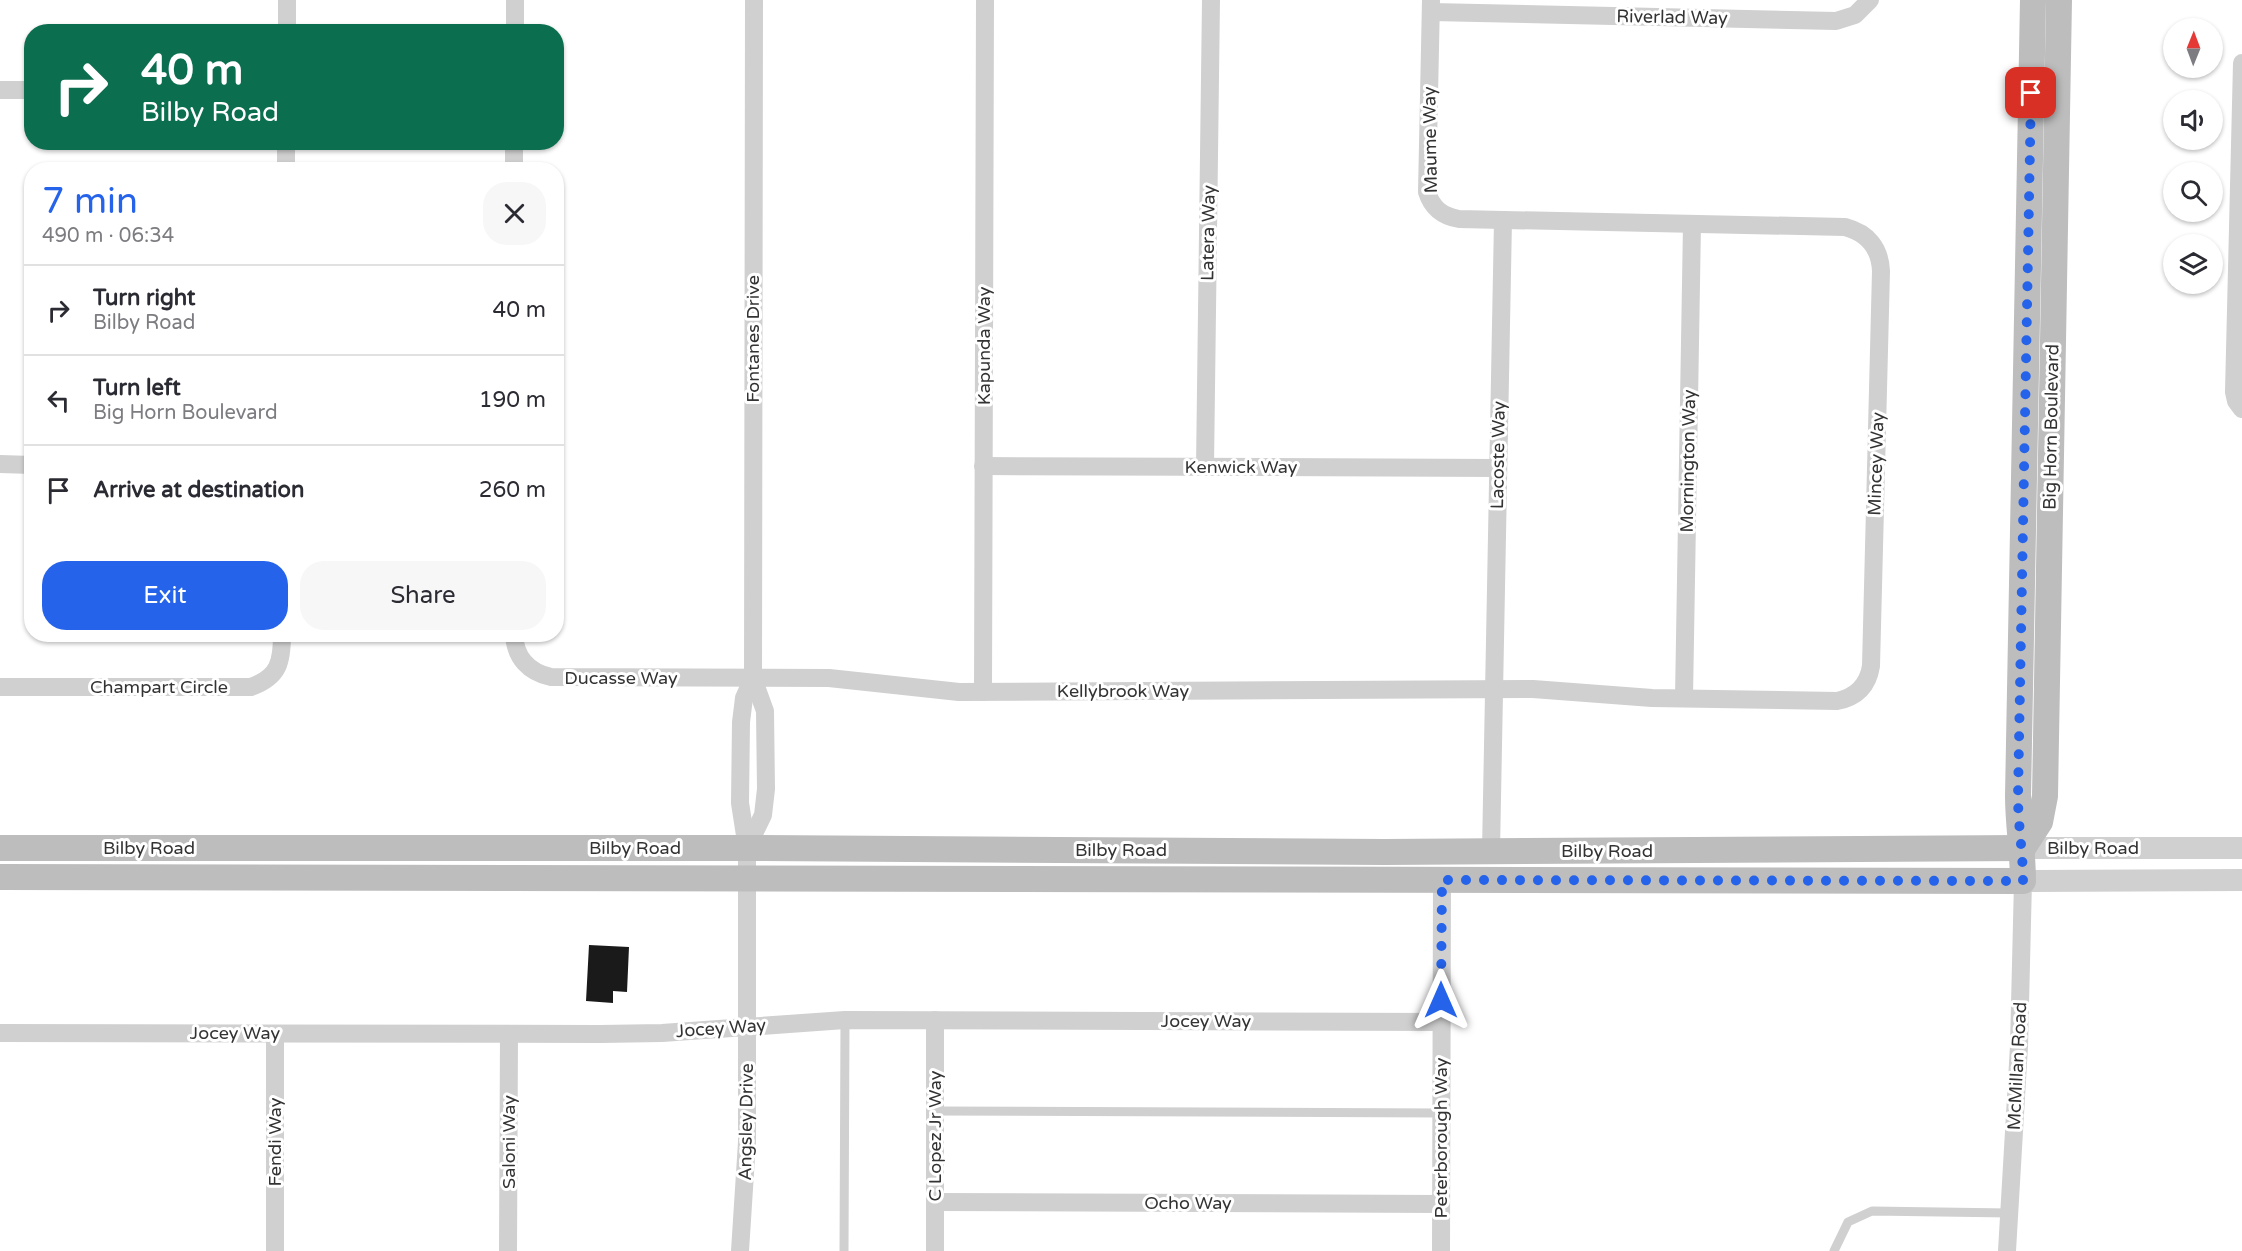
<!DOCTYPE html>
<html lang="en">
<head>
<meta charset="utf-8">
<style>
	body { margin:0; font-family:"Varela Round",sans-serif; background:#f7f7f7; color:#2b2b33; height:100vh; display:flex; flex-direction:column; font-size:22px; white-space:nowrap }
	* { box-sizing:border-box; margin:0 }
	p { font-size:20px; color:#7c7c81 }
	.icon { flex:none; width:33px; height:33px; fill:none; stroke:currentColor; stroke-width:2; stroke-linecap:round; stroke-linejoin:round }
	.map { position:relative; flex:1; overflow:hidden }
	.sheet { position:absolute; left:24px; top:162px; width:540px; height:480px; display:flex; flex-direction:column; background:#fff; border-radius:24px; box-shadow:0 2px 4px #0004 }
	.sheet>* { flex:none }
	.banner { position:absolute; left:24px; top:24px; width:540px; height:126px; border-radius:24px; box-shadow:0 2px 4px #0004; background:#0b6e4f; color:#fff; overflow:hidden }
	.needle { width:39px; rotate:1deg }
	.tools { position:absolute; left:2163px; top:18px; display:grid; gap:12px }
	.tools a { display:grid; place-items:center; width:60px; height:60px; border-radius:50%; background:#fff; box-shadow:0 2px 4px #0004; font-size:30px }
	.pin { position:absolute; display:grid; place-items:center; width:51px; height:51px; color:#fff; margin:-26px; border-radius:12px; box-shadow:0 3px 9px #0006 }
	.me { position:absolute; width:66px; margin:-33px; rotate:0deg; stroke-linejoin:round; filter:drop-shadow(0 0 4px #0008) }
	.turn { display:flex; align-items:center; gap:21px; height:126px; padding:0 18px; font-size:27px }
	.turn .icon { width:78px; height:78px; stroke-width:2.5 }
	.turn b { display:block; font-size:42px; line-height:51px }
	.round { display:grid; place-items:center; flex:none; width:63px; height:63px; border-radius:24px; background:#f7f7f7 }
	.summary { display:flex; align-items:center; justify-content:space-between; height:102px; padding:0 18px }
	h1 { font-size:36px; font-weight:600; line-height:45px; color:#2563eb }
	.primary-button { display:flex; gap:12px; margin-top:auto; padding:12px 18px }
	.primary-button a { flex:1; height:69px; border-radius:24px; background:#2563eb; color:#fff; font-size:24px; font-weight:600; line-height:69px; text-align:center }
	.primary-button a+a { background:#f7f7f7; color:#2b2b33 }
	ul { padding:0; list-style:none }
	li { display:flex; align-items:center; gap:18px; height:90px; padding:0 18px; border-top:2px solid #e1e1e2 }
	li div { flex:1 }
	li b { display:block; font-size:22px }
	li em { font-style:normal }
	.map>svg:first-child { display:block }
	.building { fill:#1a1a1a }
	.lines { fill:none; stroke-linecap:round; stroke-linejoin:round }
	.service { stroke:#d0d0d0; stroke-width:9 }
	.minor { stroke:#d0d0d0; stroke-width:18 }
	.tertiary { stroke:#d0d0d0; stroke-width:22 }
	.secondary { stroke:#bdbdbd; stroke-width:26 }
	.route { stroke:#2563eb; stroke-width:10; stroke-dasharray:0 18 }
	.labels { text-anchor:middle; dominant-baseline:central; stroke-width:6; stroke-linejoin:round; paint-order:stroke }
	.street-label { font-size:18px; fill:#333; stroke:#fff }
</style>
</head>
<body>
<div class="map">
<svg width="2242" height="1251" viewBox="0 0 2242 1251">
	<rect width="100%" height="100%" fill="#fff"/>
	<path class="building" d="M 589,945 L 629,947 L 627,992 L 613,991 L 613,1003 L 586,1001 Z"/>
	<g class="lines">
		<g class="service">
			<path d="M 935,1111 L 1441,1113"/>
			<path d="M 844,1251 L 845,1020"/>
			<path d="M 1834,1251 L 1848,1222 L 1872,1211 L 2009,1213"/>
		</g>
		<g class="minor">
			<path d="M 1431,12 L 1836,21 L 1855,15 L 1870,0"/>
			<path d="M 287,32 L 287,0"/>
			<path d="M 515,32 L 515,0"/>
			<path d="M 2242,63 L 2234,392 L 2236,401 L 2242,409"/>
			<path d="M 0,90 L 32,90"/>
			<path d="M 286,170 L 286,142"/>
			<path d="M 514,170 L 514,142"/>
			<path d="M 0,464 L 32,465"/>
			<path d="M 983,466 L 1498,468"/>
			<path d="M 1205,467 L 1211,0"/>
			<path d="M 514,634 C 515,658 529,672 551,677 L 829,678 L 959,692 L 1533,689 L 1652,698 L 1837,701 C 1857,697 1868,685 1871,666 L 1881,271 C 1880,248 1868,233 1845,227 L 1459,219 C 1442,216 1432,208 1427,192 L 1431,0"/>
			<path d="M 0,687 L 251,687 C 279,677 282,662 282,634"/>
			<path d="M 983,692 L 985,0"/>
			<path d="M 1684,698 L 1692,224"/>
			<path d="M 747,848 L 763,815 L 766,789 L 765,711 L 753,678"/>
			<path d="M 1491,851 L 1503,220"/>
			<path d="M 0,1033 L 600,1034 L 662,1033 L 845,1020 L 1441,1022"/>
			<path d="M 935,1202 L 1441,1204"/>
			<path d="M 275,1251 L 275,1034"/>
			<path d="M 508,1251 L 509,1034"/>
			<path d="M 740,1251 L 747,1142 L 747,848 L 740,803 L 741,722 L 744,698 L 753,678 L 754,0"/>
			<path d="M 935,1251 L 935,1020"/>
			<path d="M 1441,1251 L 1442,880"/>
			<path d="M 2007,1251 L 2019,1046 L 2023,881"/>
		</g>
		<g class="tertiary">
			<path d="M 2023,848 L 2242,848"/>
			<path d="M 2023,881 L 2242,880"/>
		</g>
		<g class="secondary">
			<path d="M 0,848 L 747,848 L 1384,852 L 2023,848"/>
			<path d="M 2023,848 L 2040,822 L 2045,796 L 2059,0"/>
			<path d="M 0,877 L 2023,881 C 2023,852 2018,825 2018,796 L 2033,0"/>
		</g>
	</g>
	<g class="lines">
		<path class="route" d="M 1441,1000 L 1442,880 L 2023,881 C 2023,852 2018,825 2018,796 L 2031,93"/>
	</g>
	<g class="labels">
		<g class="street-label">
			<text transform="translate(1672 17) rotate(1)">Riverlad Way</text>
			<text transform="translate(1430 140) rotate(-91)">Maume Way</text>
			<text transform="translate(1208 233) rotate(-89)">Latera Way</text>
			<text transform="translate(753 339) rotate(-90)">Fontanes Drive</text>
			<text transform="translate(984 346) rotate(-90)">Kapunda Way</text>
			<text transform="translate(2051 427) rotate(-89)">Big Horn Boulevard</text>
			<text transform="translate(1498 455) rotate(-89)">Lacoste Way</text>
			<text transform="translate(1688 461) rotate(-89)">Mornington Way</text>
			<text transform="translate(1876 464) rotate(-88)">Mincey Way</text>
			<text x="1241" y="467">Kenwick Way</text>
			<text x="621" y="678">Ducasse Way</text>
			<text x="159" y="687">Champart Circle</text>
			<text x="1123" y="691">Kellybrook Way</text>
			<text x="149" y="848">Bilby Road</text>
			<text x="635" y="848">Bilby Road</text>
			<text x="2093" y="848">Bilby Road</text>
			<text x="1121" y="850">Bilby Road</text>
			<text x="1607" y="851">Bilby Road</text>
			<text x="1206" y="1021">Jocey Way</text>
			<text transform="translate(721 1028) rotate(-4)">Jocey Way</text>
			<text x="235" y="1033">Jocey Way</text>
			<text transform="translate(2017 1066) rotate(-87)">McMillan Road</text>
			<text transform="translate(746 1122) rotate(-89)">Angsley Drive</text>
			<text transform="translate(935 1136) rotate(-90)">C Lopez Jr Way</text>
			<text transform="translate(1441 1138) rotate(-90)">Peterborough Way</text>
			<text transform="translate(275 1142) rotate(-90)">Fendi Way</text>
			<text transform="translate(509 1142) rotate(-90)">Saloni Way</text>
			<text x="1188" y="1203">Ocho Way</text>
		</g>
	</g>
</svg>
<div class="tools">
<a><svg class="needle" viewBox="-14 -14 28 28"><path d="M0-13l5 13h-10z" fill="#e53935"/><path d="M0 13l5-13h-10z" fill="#7c7c81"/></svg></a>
<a><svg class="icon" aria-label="sound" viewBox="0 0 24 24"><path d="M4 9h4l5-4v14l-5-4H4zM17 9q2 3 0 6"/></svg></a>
<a><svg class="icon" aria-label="search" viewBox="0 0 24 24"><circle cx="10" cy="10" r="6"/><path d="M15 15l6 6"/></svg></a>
<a><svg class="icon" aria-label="layers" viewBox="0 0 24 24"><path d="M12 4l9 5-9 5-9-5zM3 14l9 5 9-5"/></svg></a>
</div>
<div class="pin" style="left:2031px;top:93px;background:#d93025"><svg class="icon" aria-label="arrive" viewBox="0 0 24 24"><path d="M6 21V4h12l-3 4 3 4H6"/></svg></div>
<svg class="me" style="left:1441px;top:1000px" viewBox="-20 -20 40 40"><path d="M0-17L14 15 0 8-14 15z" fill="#2563eb" stroke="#fff" stroke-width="4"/></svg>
<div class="banner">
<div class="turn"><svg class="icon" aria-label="right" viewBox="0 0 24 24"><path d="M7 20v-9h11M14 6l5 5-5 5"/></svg><div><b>40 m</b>Bilby Road</div></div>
</div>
<section class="sheet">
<div class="summary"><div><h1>7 min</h1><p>490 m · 06:34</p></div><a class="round"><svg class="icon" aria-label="close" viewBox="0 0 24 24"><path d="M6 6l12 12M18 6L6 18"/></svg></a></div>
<ul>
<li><svg class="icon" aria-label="right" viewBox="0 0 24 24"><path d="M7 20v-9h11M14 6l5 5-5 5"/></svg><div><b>Turn right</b><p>Bilby Road</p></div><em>40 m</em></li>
<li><svg class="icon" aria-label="left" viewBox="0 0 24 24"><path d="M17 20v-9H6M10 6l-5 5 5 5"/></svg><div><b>Turn left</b><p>Big Horn Boulevard</p></div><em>190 m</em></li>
<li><svg class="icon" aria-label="arrive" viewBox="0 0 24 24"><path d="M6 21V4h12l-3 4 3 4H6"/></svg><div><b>Arrive at destination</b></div><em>260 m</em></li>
</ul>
<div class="primary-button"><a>Exit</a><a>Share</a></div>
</section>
</div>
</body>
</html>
